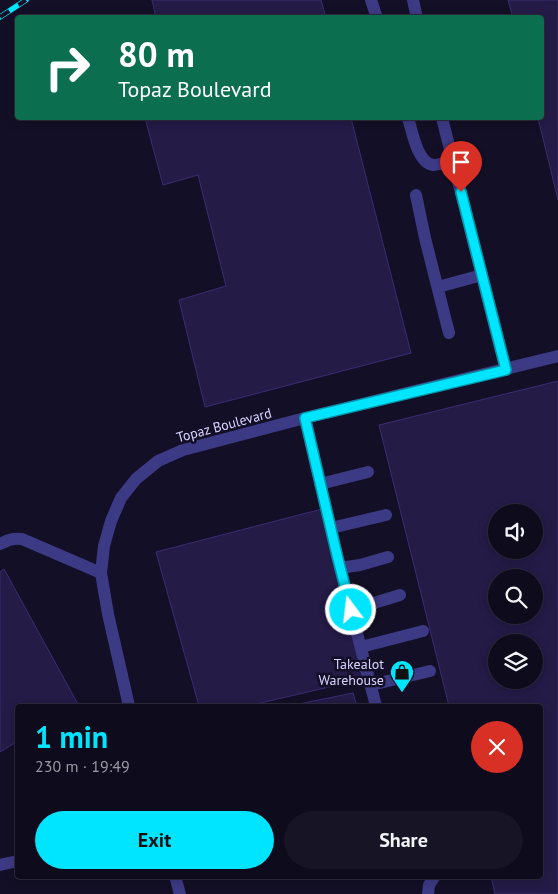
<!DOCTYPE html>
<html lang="en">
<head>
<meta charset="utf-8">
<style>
	body { margin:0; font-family:"PT Sans",sans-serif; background:#171425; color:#f1f3f6; height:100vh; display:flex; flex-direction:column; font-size:19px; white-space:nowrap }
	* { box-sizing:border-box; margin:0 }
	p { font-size:16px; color:#9b9ba3 }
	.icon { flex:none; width:28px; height:28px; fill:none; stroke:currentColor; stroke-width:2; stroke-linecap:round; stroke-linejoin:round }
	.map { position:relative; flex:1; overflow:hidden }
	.details { position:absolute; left:15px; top:704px; width:528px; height:175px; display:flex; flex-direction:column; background:#0e0b1c; border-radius:5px; box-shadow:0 2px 12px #0003,0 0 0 1px #2e2b3b }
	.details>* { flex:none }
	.banner { position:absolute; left:15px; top:15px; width:529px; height:105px; border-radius:5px; box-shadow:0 2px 12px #0003,0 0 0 1px #2e2b3b; background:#0b6e4f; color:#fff; overflow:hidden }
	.tools { position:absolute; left:488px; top:504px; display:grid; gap:10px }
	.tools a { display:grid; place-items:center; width:55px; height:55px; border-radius:50%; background:#0e0b1c; box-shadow:0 2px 12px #0003,0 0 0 1px #2e2b3b; font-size:25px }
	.pin { position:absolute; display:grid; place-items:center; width:42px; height:42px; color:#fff; margin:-51px -21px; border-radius:50% 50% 50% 0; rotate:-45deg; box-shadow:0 0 5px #0007 }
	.pin .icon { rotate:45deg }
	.me { position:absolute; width:55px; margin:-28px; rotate:345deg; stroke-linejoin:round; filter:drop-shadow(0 0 4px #0008) }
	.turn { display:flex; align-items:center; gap:18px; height:105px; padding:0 20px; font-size:22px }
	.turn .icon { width:65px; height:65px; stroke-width:2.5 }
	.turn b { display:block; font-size:35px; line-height:42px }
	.round { display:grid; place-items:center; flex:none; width:52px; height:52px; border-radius:26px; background:#171425 }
	.head { display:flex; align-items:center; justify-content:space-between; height:85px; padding:0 20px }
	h1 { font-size:30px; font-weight:700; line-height:38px; color:#00e5ff }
	.cta { display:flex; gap:10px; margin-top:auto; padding:10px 20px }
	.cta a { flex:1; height:58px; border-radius:30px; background:#00e5ff; color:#111; font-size:20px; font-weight:700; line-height:58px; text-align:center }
	.cta a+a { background:#171425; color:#f1f3f6 }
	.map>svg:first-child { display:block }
	.building { fill:#241b47; stroke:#3b2d73; fill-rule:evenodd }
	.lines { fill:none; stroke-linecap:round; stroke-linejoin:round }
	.minor { stroke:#3d3a85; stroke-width:12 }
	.rail-casing { stroke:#00e5ff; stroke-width:5.5 }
	.rail { stroke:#130f26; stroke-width:4; stroke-dasharray:11; stroke-linecap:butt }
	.route-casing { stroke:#0095a6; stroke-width:12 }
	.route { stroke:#00e5ff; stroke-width:9 }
	.labels { text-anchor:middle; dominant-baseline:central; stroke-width:5; stroke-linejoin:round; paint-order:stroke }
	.street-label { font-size:14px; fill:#d9d4ff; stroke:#130f26 }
	.poi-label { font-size:14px; fill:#d9d4ff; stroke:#130f26; text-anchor:end }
</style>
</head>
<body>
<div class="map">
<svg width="558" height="894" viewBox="0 0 558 894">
	<rect width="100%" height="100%" fill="#130f26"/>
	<g class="building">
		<path d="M 152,0 L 321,0 L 326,18 L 156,18 Z"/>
		<path d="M 508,0 L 558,0 L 558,200 L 538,118 L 541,118 L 541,18 L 513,18 Z"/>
		<path d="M 145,118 L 351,118 L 411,353 L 205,407 L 179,300 L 226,286 L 198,175 L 163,185 Z"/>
		<path d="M 558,381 L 558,894 L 495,894 L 491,876 L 540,876 L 540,706 L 449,706 L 379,425 ZM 496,512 L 534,512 L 534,550 L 496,550 ZM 496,578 L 534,578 L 534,615 L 496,615 ZM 496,642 L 534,642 L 534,680 L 496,680 Z"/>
		<path d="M 322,509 L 363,679 L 248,706 L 199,706 L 156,552 Z"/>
		<path d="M 4,569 L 79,706 L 18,706 L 18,741 L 0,752 L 0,572 Z"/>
		<path d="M 353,693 L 357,706 L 289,706 Z"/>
	</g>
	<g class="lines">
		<g class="minor">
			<path d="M 371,0 L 377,18"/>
			<path d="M 413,0 L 417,18"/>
			<path d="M 408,118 C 412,130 417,163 433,165 C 439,165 447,162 453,161"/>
			<path d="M 442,118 L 506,370"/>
			<path d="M 416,195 L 425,238 L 449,333"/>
			<path d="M 438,287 L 482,275"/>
			<path d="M 305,418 L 340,568 L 376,706"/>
			<path d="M 320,484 L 368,472"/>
			<path d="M 331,528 L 386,515"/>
			<path d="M 0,544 C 8,540 13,538 22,539 L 101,573"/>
			<path d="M 340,568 L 360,565 L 388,557"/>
			<path d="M 351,610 L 400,595"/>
			<path d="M 361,647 L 423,631"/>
			<path d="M 371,685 L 430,671"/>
			<path d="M 129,706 L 108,614 L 101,573 L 104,546 L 111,521 L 121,498 L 136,479 L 158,461 L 183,450 L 305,418 L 558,356"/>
			<path d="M 0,865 L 18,861"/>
			<path d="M 175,876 L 180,894"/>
			<path d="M 428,894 L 429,885 L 435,876"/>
		</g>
		<g class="rail-casing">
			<path id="rail" d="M 0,17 L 26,0"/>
		</g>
		<use href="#rail" class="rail"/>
	</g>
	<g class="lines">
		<g class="route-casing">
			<path id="route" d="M 351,610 L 337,555 L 305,418 L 506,370 L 461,192"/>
		</g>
		<use href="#route" class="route"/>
	</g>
	<defs>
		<g id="shop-pin" transform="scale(1.25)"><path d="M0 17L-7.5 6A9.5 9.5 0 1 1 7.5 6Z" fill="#00e5ff" stroke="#130f26"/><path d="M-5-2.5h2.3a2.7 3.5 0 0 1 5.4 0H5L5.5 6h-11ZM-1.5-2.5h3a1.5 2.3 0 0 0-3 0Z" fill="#111"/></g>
	</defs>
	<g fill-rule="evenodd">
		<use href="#shop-pin" x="402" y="672"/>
	</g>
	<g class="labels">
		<g class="street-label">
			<text transform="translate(224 425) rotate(-15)">Topaz Boulevard</text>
		</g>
		<g class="poi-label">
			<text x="384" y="664">Takealot<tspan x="384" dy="16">Warehouse</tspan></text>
		</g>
	</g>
</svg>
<div class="tools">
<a><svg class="icon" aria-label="sound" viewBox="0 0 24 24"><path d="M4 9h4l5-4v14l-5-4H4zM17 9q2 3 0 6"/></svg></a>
<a><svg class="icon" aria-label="search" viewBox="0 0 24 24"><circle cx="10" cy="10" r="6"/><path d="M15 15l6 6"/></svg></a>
<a><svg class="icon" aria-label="layers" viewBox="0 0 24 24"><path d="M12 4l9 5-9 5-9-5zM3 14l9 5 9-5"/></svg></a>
</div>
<div class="pin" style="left:461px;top:192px;background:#d93025"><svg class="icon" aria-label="arrive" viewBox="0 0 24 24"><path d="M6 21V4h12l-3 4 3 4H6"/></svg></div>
<svg class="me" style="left:351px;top:610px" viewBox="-20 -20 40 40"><circle r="17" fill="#00e5ff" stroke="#fff" stroke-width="3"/><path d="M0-11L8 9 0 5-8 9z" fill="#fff"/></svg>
<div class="banner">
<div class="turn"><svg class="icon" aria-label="right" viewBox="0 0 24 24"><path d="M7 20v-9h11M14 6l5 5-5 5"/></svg><div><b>80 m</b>Topaz Boulevard</div></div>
</div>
<section class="details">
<div class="head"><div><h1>1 min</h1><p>230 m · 19:49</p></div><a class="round" style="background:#d93025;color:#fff"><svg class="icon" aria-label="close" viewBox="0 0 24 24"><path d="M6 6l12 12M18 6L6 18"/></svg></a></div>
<div class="cta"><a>Exit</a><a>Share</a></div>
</section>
</div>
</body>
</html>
